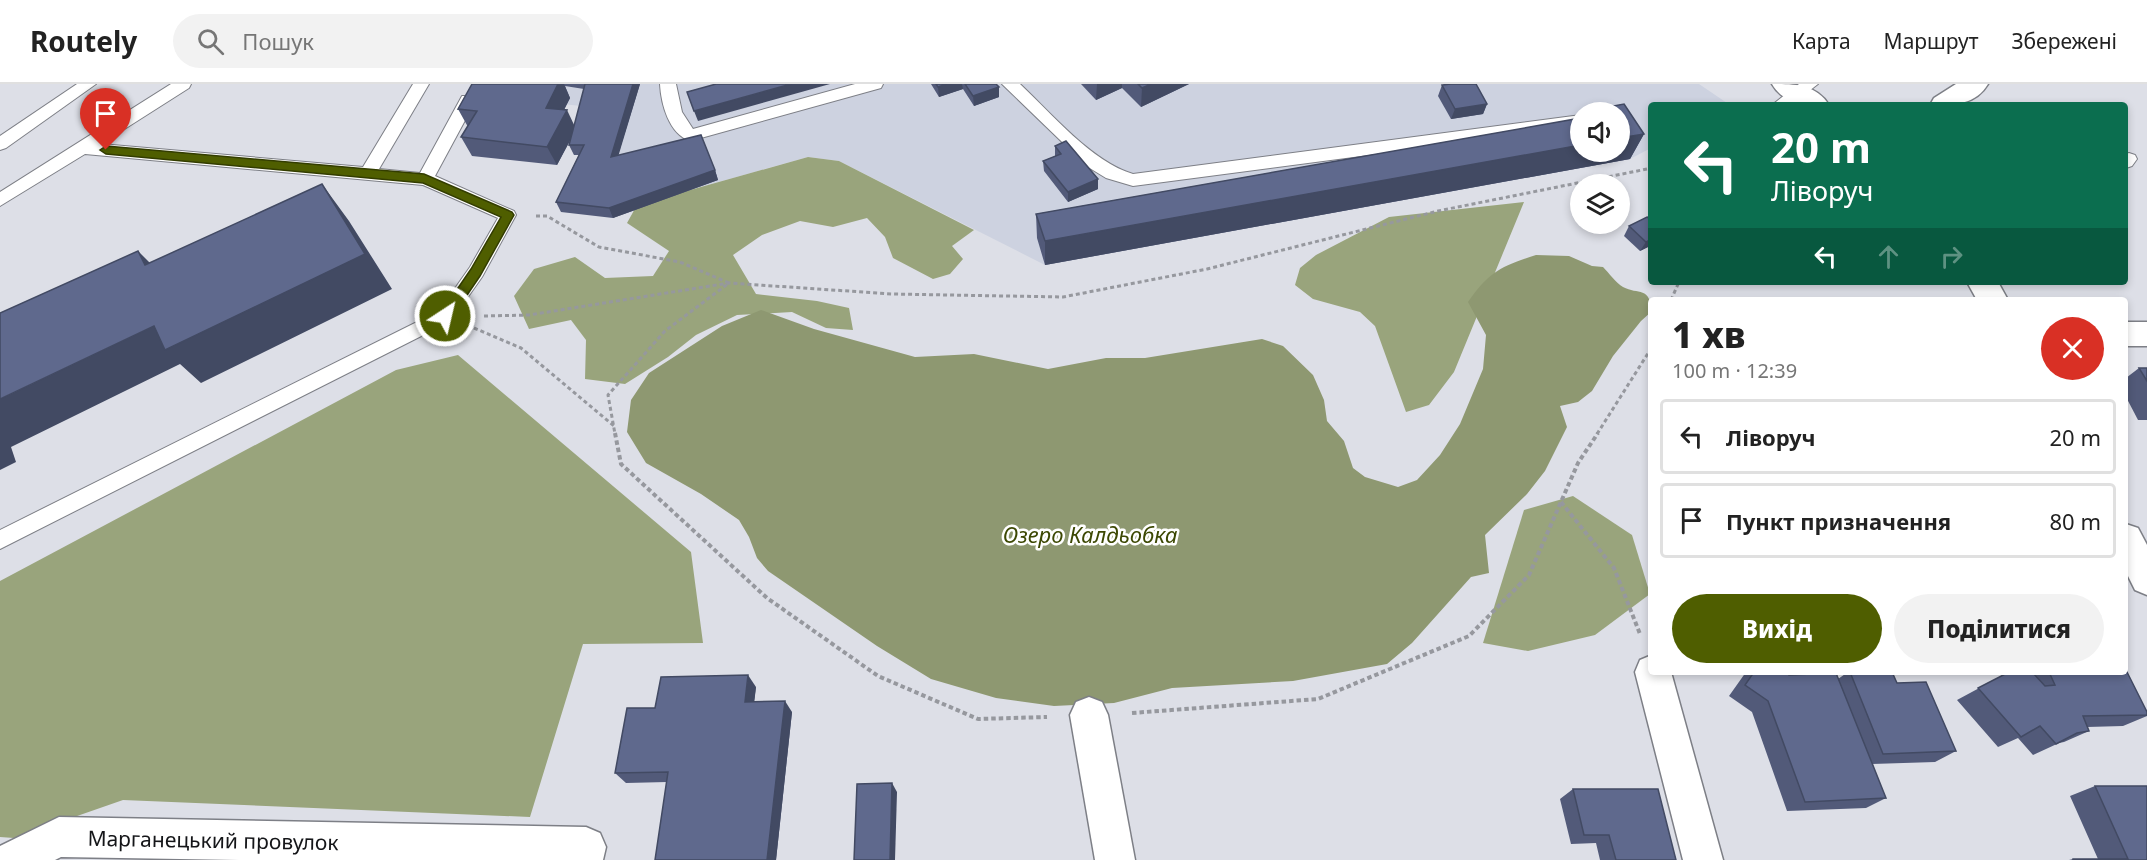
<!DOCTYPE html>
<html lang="uk">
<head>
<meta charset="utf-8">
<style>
	body { margin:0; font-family:"Noto Sans",sans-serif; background:#f2f2f2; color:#222; height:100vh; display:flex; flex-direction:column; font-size:22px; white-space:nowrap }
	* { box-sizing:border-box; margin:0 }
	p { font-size:20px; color:#767676 }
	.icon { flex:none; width:33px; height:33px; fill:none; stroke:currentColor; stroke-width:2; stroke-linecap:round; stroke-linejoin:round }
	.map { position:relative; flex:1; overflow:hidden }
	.details { position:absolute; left:1648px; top:213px; width:480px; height:378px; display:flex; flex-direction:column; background:#fff; border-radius:6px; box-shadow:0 3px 9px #0003 }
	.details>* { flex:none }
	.banner { position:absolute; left:1648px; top:18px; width:480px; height:183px; border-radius:6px; box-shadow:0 3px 9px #0003; background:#0b6e4f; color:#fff; overflow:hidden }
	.tools { position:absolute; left:1570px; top:18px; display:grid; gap:12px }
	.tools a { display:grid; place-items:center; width:60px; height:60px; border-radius:50%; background:#fff; box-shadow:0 3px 9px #0003; font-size:30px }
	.pin { position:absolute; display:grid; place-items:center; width:51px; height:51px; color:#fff; margin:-62px -26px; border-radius:50% 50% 50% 0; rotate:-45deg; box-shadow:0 0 6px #0007 }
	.pin .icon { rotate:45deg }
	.me { position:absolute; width:66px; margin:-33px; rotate:35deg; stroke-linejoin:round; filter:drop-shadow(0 0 4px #0008) }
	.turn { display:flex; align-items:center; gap:21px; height:126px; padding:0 24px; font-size:27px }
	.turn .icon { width:78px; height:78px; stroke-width:2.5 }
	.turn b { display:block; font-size:42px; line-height:51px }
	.lanes { display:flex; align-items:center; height:57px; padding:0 24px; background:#0003; justify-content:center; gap:30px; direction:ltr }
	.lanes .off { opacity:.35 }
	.round { display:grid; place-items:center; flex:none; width:63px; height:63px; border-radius:32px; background:#f2f2f2 }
	.head { display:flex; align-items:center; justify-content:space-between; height:102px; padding:0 24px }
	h1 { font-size:36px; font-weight:800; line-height:45px }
	.cta { display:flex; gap:12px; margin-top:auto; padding:12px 24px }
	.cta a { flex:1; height:69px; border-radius:36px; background:#4f5e00; color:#fff; font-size:24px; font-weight:800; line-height:69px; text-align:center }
	.cta a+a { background:#f2f2f2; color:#222 }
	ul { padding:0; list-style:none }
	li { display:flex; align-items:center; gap:18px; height:75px; margin:0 12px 9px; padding:0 12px; border:3px solid #e0e0e0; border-radius:6px }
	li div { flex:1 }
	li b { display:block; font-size:22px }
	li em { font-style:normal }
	header { display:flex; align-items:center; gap:36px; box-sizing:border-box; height:84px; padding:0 30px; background:#fff; border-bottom:2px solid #e0e0e0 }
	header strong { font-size:28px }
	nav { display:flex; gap:33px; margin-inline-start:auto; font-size:21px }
	.search { width:420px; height:54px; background:#f2f2f2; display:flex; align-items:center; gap:15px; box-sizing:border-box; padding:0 21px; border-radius:33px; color:#767676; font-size:22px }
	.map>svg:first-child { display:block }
	.built { fill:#cdd2e0; fill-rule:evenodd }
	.forest { fill:#99a47c }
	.water { fill:#8e9871 }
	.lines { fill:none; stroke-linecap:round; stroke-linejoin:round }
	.lane-casing { stroke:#7d7f86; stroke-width:2 }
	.street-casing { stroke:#7d7f86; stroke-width:3 }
	.path-far1 { stroke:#96989e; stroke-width:3; stroke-dasharray:4 3; stroke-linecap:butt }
	.path { stroke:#96989e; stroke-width:4; stroke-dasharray:4.5 3; stroke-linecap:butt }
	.lane { fill:#fff; fill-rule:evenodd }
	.street { fill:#fff; fill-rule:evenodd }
	.wall { fill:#525a79; fill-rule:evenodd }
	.shaded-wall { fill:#424a63 }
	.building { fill:#5f698d; stroke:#424a63; stroke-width:1.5 }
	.route { fill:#4f5e00; stroke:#333d00; stroke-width:1.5 }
	.labels { text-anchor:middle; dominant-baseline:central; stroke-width:5; stroke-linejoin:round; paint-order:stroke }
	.street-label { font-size:21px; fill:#151619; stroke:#fff }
	.water-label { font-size:22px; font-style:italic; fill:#3c4803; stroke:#fff }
</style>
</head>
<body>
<header>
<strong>Routely</strong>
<div class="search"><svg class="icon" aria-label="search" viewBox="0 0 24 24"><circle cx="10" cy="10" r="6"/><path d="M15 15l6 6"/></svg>Пошук</div>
<nav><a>Карта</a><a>Маршрут</a><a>Збережені</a></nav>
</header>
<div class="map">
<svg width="2147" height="776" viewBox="0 0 2147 776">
	<rect width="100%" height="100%" fill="#dddfe7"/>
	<path class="built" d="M 475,0 L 1699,0 L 1730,21 L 1652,21 L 1651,64 L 1630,75 L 1045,181 L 839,77 L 808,73 L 597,132 L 583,106 L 601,24 L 473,11 ZM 1581,28 L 1620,28 L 1620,68 L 1581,68 Z"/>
	<g class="forest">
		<path d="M 808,73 L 839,77 L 974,146 L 952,162 L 963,175 L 950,190 L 933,195 L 893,174 L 885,153 L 867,134 L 833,143 L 800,137 L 762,151 L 733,171 L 756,210 L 817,217 L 849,224 L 853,246 L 826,244 L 792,228 L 737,231 L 696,251 L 668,273 L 625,300 L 585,295 L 586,256 L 571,236 L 529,245 L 514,212 L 534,185 L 575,173 L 605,194 L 653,192 L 669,167 L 627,139 L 637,121 Z"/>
		<path d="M 1524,118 L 1454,288 L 1429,321 L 1406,328 L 1375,242 L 1360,228 L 1313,215 L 1295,201 L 1300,184 L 1316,171 L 1389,133 Z"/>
		<path d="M 458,271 L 691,468 L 703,559 L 583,560 L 530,733 L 123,716 L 14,754 L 0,753 L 0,497 L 396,286 Z"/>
		<path d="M 1573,412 L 1632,451 L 1650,510 L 1595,551 L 1528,567 L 1483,559 L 1524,426 Z"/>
	</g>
	<path class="water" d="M 1536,171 L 1569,172 L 1592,182 L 1603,183 C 1609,189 1616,199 1623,203 C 1638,211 1651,202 1651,228 L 1641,237 L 1613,272 L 1592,307 L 1578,318 L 1560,322 L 1567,343 L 1545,387 L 1527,410 L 1485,451 L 1489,489 L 1471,493 L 1412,559 L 1387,580 L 1293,597 L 1172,604 L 1114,619 L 1054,622 L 996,614 L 931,595 L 877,562 L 768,487 L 757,474 L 749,453 L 739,436 L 701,410 L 646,379 L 627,348 L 631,316 L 649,289 L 722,242 L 761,226 L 814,245 L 915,273 L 974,270 L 1048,285 L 1106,274 L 1145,274 L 1262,255 L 1283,262 L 1313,291 L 1324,316 L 1327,337 L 1344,357 L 1353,384 L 1365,393 L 1398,403 L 1417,396 L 1440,371 L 1460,340 L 1483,285 L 1486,251 L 1468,218 C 1489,188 1501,182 1536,171 Z"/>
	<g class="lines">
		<g class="lane-casing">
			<g id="lane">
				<path d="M 77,0 L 96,0 L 6,64 L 0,66 L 0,52 Z"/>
				<path d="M 171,0 L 191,0 L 189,4 L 101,60 L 363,83 L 413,0 L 429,0 L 379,85 L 420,89 L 462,12 L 474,12 L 476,16 L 435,92 L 514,127 L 516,131 L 482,193 L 451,237 L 0,465 L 0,446 L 439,227 L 470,183 L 498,134 L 423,101 L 85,70 L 0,122 L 0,108 Z"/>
				<path d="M 660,0 L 676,0 L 682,28 L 693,45 L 855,0 L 883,0 L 881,4 L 690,57 C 669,50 661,20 660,0 Z"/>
				<path d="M 1002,0 L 1020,0 C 1051,29 1092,78 1133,90 L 1581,31 L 1581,43 L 1133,102 L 1106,94 L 1088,83 Z"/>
				<path d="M 1799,0 L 1818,0 L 1791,21 L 1772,21 Z"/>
				<path d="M 2129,69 L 2135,71 L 2137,75 L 2132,82 L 2126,84 L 2126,70 Z"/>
			</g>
		</g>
		<g class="street-casing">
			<g id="street">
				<path d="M 1772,0 C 1794,0 1816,0 1829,21 C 1807,21 1785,22 1772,0 Z"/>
				<path d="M 1956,0 L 1988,0 C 1975,22 1952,21 1930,21 L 1934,14 Z"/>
				<path d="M 1967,198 L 1998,198 L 2008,216 L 1977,216 Z"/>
				<rect x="2126" y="238" width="21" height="24"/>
				<path d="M 2126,440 L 2138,444 L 2147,461 L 2147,511 L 2135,506 L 2126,488 Z"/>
				<path d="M 1652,571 L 1652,588 L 1671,588 L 1723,776 L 1683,776 L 1635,588 L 1640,576 Z"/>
				<path d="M 1089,613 L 1102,618 L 1108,631 L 1135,776 L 1095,776 L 1070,631 L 1076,618 Z"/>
				<path d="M 59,733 L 586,743 L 600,749 L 606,763 L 603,776 L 239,776 L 61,773 L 55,776 L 0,776 L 0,762 Z"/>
			</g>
		</g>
		<g class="path-far1">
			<path d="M 536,132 L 547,132 L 599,163 L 680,178 L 729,199 L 665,247 L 608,311 L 615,350"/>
			<path d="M 1671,216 L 1679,198"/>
			<path d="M 484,232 L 529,231 L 729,199 L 892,210 L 1063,213 L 1207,185 L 1438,127 L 1652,84"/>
			<path d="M 474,244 L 521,264 L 614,342"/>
			<path d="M 1597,350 L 1652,263"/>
		</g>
		<g class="path">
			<path d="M 615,349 L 621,380 L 767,514 L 878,592 L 978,635 L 1047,633"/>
			<path d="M 1561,418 L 1614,484 L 1640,550"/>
			<path d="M 1132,629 L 1318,615 L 1469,552 L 1529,491 L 1578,379 L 1598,349"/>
		</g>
		<use href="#lane" class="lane"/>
		<use href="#street" class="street"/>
	</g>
	<g class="wall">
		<path d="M 472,0 L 640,0 L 618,71 L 715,86 L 718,96 L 613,134 L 561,128 L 556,118 L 579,71 L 574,71 L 569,61 L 572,53 L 557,81 L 472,72 L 461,53 L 468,43 L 458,25 ZM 565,2 L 584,5 L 574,42 L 564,26 L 570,14 Z"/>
		<path d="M 931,0 L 996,0 L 999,3 L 999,13 L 974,22 L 963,5 L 939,13 Z"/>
		<path d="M 1081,0 L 1189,0 L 1141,23 L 1122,4 L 1096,16 Z"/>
		<path d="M 1442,1 L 1487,20 L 1483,30 L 1451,35 L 1438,12 Z"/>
		<path d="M 1624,20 L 1644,50 L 1630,75 L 1045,181 L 1037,154 L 1036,130 L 1581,34 L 1581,68 L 1620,68 L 1620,28 L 1586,28 L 1587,27 Z"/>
		<path d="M 1055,62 L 1098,105 L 1068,118 L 1044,87 L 1043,77 L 1055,72 Z"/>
		<path d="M 1652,136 L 1652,161 L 1640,167 L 1624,152 L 1629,142 Z"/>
		<path d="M 2139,284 L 2147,284 L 2147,336 L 2138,336 L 2126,313 L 2126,294 Z"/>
		<path d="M 1746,588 L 1785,588 L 1789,591 L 1838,595 L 1848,588 L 1892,588 L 1897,599 L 1956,667 L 1935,678 L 1872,680 L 1886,714 L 1866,724 L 1787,727 L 1752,628 L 1729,612 Z"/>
		<path d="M 2009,588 L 2126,588 L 2147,628 L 2147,632 L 2123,642 L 2087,643 L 2089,647 L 2064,658 L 2059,659 L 2033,671 L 2018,654 L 1998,663 L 1957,616 Z"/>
		<path d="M 756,603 L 754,617 L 792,628 L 776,776 L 655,776 L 667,698 L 626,699 L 615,689 L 655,624 Z"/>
		<path d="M 2095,702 L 2147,776 L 2069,776 L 2073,775 L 2098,775 L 2070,712 Z"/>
		<path d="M 1573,705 L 1676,776 L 1600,776 L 1596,759 L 1571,760 L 1560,715 Z"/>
	</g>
	<g class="shaded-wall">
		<path d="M 558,0 L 564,0 L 570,14 L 555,43 L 546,24 Z"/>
		<path d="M 633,0 L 640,0 L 615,83 L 611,73 Z"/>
		<path d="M 791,0 L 830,0 L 698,37 L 694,27 Z"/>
		<path d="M 946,0 L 962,0 L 963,5 L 939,13 L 938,3 Z"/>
		<path d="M 1097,0 L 1122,0 L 1122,4 L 1096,16 Z"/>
		<path d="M 1151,0 L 1189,0 L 1141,23 L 1142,4 Z"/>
		<path d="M 999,3 L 999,13 L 974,22 L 973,12 Z"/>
		<path d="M 1487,20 L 1483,30 L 1451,35 L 1455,25 Z"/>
		<path d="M 567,26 L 576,45 L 557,81 L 547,63 Z"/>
		<path d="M 1644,50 L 1630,75 L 1045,181 L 1045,157 L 1581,61 L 1581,68 L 1620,68 L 1620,54 Z"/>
		<path d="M 715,86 L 718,96 L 613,134 L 609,124 Z"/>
		<path d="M 1098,95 L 1098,105 L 1068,118 L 1068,108 Z"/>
		<path d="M 322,100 L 349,137 L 392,205 L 201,299 L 180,280 L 11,363 L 16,378 L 0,386 L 0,315 L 154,242 Z"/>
		<path d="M 1652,155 L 1652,161 L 1640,167 L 1646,158 Z"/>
		<path d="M 138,167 L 173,202 L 145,181 Z"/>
		<path d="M 748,591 L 756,603 L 753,629 L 745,618 Z"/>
		<path d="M 785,617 L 792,628 L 776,776 L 767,776 Z"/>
		<path d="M 892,699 L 897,708 L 895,776 L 890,776 Z"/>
	</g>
	<g class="building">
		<path d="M 472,0 L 558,0 L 546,24 L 567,26 L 547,63 L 461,53 L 477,27 L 458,25 Z"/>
		<path d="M 585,0 L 633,0 L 611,73 L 701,51 L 715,86 L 609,124 L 556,118 L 584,61 L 569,61 Z"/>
		<path d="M 716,0 L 791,0 L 694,27 L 687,8 Z"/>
		<path d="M 936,0 L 946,0 L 938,3 Z"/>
		<path d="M 965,0 L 996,0 L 999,3 L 973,12 Z"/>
		<path d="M 1138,0 L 1151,0 L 1142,4 Z"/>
		<path d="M 1451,0 L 1476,0 L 1487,20 L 1455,25 L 1442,1 Z"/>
		<path d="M 1624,20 L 1644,50 L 1620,54 L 1620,28 L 1588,28 L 1587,27 Z"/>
		<path d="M 1581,34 L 1581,61 L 1045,157 L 1036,130 Z"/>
		<path d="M 1066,57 L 1098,95 L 1068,108 L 1043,77 L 1061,70 L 1055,62 Z"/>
		<path d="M 322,100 L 365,170 L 165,266 L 154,242 L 0,315 L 0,229 L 138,167 L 145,181 Z"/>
		<path d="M 1647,133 L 1652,136 L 1652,155 L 1646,158 L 1629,142 Z"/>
		<path d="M 2139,284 L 2147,284 L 2147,297 Z"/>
		<path d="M 2126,586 L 2147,628 L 2147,631 L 2083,632 L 2089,647 L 2077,649 L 2056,660 L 2040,642 L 2021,653 L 1978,604 L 2009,588 L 2032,588 L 2045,602 L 2055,601 L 2049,588 L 2126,588 Z"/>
		<path d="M 1754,588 L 1785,588 L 1789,591 L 1836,589 L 1886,714 L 1805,718 L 1768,617 L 1745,601 Z"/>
		<path d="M 1850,588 L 1892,588 L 1897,599 L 1926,598 L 1956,667 L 1883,670 Z"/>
		<path d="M 748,591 L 745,618 L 785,617 L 767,776 L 655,776 L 668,688 L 615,689 L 627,624 L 655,624 L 661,593 Z"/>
		<path d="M 892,699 L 890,776 L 854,776 L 857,700 Z"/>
		<path d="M 2095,702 L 2147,702 L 2147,776 L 2073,776 L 2073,775 L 2128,775 Z"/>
		<path d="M 1573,705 L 1658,705 L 1676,776 L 1616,776 L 1609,751 L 1584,751 Z"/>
	</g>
	<path class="route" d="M 106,62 L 424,90 L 512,128 L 514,131 L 480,192 L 450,236 L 445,237 L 439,232 L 441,229 L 471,185 L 501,133 L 423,99 L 106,70 L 100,66 Z"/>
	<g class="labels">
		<g class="street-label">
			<text transform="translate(213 756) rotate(1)">Марганецький провулок</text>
		</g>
		<g class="water-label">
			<text x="1090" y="450">Озеро Калдьобка</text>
		</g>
	</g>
</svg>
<div class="tools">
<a><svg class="icon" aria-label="sound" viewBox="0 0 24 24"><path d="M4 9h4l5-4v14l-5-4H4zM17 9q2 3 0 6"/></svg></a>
<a><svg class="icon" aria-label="layers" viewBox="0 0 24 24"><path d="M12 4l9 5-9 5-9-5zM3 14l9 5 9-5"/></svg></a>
</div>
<div class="pin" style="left:106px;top:66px;background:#d93025"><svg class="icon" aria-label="arrive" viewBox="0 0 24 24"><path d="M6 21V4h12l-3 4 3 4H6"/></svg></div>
<svg class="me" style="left:445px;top:232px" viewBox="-20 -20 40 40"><circle r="17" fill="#4f5e00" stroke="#fff" stroke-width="3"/><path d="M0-11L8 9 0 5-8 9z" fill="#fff"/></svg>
<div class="banner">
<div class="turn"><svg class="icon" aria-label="left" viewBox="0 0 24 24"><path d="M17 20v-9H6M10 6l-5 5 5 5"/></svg><div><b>20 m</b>Ліворуч</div></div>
<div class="lanes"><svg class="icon" aria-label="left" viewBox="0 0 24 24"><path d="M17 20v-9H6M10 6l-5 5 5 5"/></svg><svg class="icon off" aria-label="ahead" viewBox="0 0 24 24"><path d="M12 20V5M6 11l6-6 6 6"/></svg><svg class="icon off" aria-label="right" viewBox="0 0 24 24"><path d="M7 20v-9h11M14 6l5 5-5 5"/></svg></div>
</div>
<section class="details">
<div class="head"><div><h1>1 хв</h1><p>100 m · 12:39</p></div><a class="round" style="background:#d93025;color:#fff"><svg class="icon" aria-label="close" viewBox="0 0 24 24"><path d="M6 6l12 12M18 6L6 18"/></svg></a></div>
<ul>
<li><svg class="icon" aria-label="left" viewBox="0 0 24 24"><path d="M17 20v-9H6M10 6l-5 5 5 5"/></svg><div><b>Ліворуч</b></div><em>20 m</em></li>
<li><svg class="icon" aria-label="arrive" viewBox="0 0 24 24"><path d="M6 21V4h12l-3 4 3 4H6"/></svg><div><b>Пункт призначення</b></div><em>80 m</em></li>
</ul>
<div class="cta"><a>Вихід</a><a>Поділитися</a></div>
</section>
</div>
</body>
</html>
